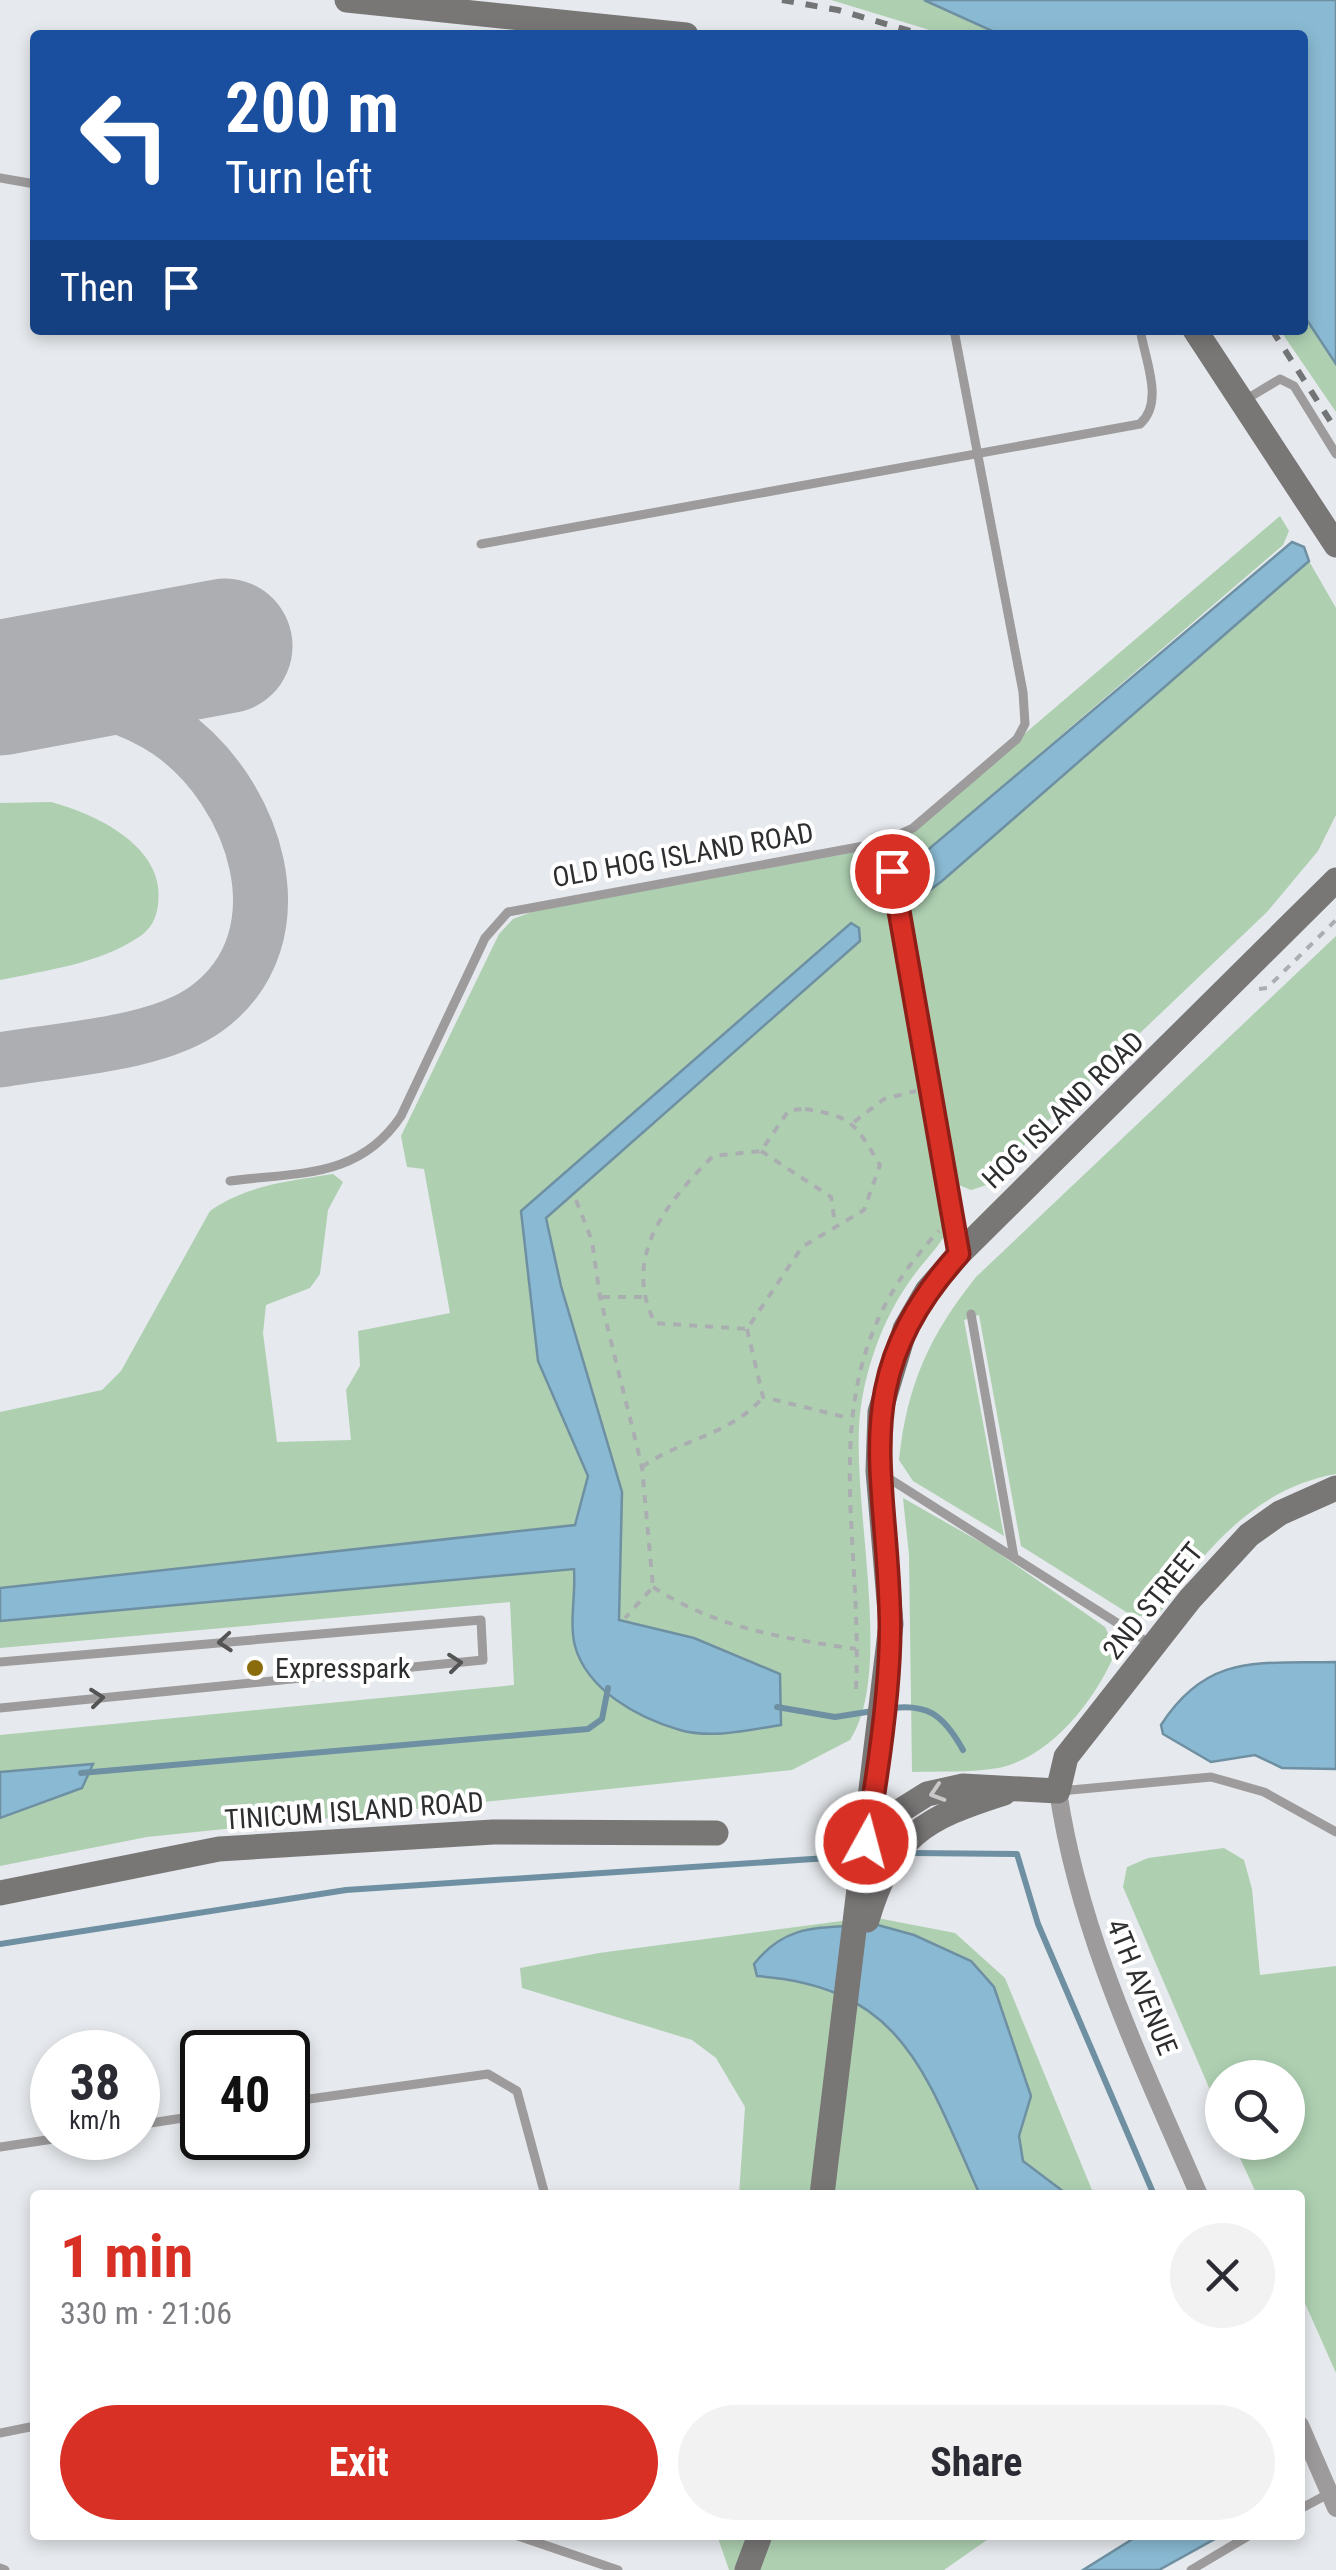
<!DOCTYPE html>
<html lang="en">
<head>
<meta charset="utf-8">
<style>
	body { margin:0; font-family:"Roboto Condensed",sans-serif; background:#f2f2f3; color:#2b2b33; height:100vh; display:flex; flex-direction:column; font-size:38px; white-space:nowrap }
	* { box-sizing:border-box; margin:0 }
	p { font-size:32px; color:#7c7c81 }
	.icon { flex:none; width:55px; height:55px; fill:none; stroke:currentColor; stroke-width:2; stroke-linecap:round; stroke-linejoin:round }
	.map { position:relative; flex:1; overflow:hidden }
	.drawer { position:absolute; left:30px; top:2190px; width:1275px; height:350px; display:flex; flex-direction:column; background:#fff; border-radius:10px; box-shadow:0 5px 15px #0003 }
	.drawer>* { flex:none }
	.banner { position:absolute; left:30px; top:30px; width:1278px; height:305px; border-radius:10px; box-shadow:0 5px 15px #0003; background:#1a4fa0; color:#fff; overflow:hidden }
	.buttons { position:absolute; left:1205px; top:2060px; display:grid; gap:20px }
	.buttons a { display:grid; place-items:center; width:100px; height:100px; border-radius:50%; background:#fff; box-shadow:0 5px 15px #0003; font-size:50px }
	.speed { position:absolute; left:30px; top:2030px; display:flex; gap:20px; font-size:50px; font-weight:700; text-align:center }
	.speed>* { display:grid; place-content:center; width:130px; height:130px; border-radius:50%; background:#fff; box-shadow:0 5px 15px #0003; line-height:1 }
	.speed small { font-size:25px; font-weight:400 }
	.speed .limit { border:5px solid #111; border-radius:15px; background:#fff; color:#111 }
	.pin { position:absolute; display:grid; place-items:center; width:85px; height:85px; color:#fff; margin:-42px; border:5px solid #fff; border-radius:50%; box-shadow:0 2px 10px #0007 }
	.me { position:absolute; width:110px; margin:-55px; rotate:7deg; stroke-linejoin:round; filter:drop-shadow(0 0 8px #0008) }
	.turn { display:flex; align-items:center; gap:35px; height:210px; padding:0 30px; font-size:45px }
	.turn .icon { width:130px; height:130px; stroke-width:2.5 }
	.turn b { display:block; font-size:70px; line-height:85px }
	.then { display:flex; align-items:center; height:95px; padding:0 30px; background:#0003; gap:20px; font-size:38px }
	.round { display:grid; place-items:center; flex:none; width:105px; height:105px; border-radius:52px; background:#f2f2f3 }
	.headline { display:flex; align-items:center; justify-content:space-between; height:170px; padding:0 30px }
	h1 { font-size:60px; font-weight:700; line-height:75px; color:#d93025 }
	.action { display:flex; gap:20px; margin-top:auto; padding:20px 30px }
	.action a { flex:1; height:115px; border-radius:60px; background:#d93025; color:#fff; font-size:40px; font-weight:700; line-height:115px; text-align:center }
	.action a+a { background:#f2f2f3; color:#2b2b33 }
	.map>svg:first-child { display:block }
	.green { fill:#aed0b1 }
	.water { fill:#8abad3; stroke:#6e90a2; stroke-width:2.5 }
	.lines { fill:none; stroke-linecap:round; stroke-linejoin:round }
	.stream { stroke:#6e90a2; stroke-width:6 }
	.taxiway { stroke:#acaeb2; stroke-width:55 }
	.runway { stroke:#acaeb2; stroke-width:135 }
	.path { stroke:#abaeb1; stroke-width:4; stroke-dasharray:8 8; stroke-linecap:butt }
	.lane { stroke:#9d9b9b; stroke-width:9 }
	.street { stroke:#9d9b9b; stroke-width:18 }
	.secondary { stroke:#797676; stroke-width:25 }
	.rail { stroke:#727476; stroke-width:6; stroke-dasharray:12 12; stroke-linecap:butt }
	.oneway { stroke:#545455 }
	.oneway2 { stroke:#c9c8c8 }
	.route-casing { stroke:#8d1f18; stroke-width:25 }
	.route { stroke:#d93025; stroke-width:18 }
	.poi-dot { fill:#8a6c0d; stroke:#fff; stroke-width:4 }
	.labels { text-anchor:middle; dominant-baseline:central; stroke-width:8; stroke-linejoin:round; paint-order:stroke }
	.street-label { font-size:28px; fill:#2d2e30; stroke:#fff }
	.poi-label { font-size:28px; fill:#2d2e30; stroke:#fff; text-anchor:start }
</style>
</head>
<body>
<div class="map">
<svg width="1336" height="2570" viewBox="0 0 1336 2570">
	<rect width="100%" height="100%" fill="#e6e9ed"/>
	<g class="green">
		<path d="M 831,0 L 924,0 L 1001,35 L 946,35 Z"/>
		<path d="M 1303,314 L 1336,364 L 1336,412 L 1280,330 L 1302,330 Z"/>
		<path d="M 1280,516 L 1289,531 L 1283,545 L 917,859 L 931,890 L 1309,561 L 1336,608 L 1336,815 L 1318,851 L 1267,912 L 1031,1137 L 993,1183 L 971,1190 L 959,1185 L 900,864 L 884,866 L 948,1230 C 937,1250 919,1266 907,1285 C 883,1320 867,1365 861,1406 C 848,1495 896,1669 850,1740 L 792,1770 L 147,1837 L 0,1866 L 0,1818 L 81,1788 L 92,1764 L 0,1772 L 0,1735 L 514,1685 L 510,1602 L 0,1648 L 0,1621 L 575,1569 L 575,1645 L 694,1638 L 618,1620 L 622,1492 L 561,1286 L 546,1217 L 860,941 L 859,929 L 851,923 L 521,1211 L 538,1361 L 588,1476 L 576,1525 L 0,1588 L 0,1412 L 102,1390 L 121,1371 L 210,1211 C 247,1185 289,1181 333,1174 L 343,1182 L 328,1210 L 320,1274 L 310,1288 L 266,1305 L 263,1333 L 277,1442 L 351,1440 L 346,1390 L 360,1366 L 358,1331 L 450,1313 L 424,1169 L 407,1167 L 401,1136 L 499,934 L 513,919 L 534,911 L 894,845 Z"/>
		<path d="M 51,802 C 96,814 167,847 158,905 C 156,919 151,929 139,937 C 98,964 48,970 0,980 L 0,803 Z"/>
		<path d="M 1336,936 L 1336,1474 C 1256,1488 1207,1548 1161,1611 L 1150,1617 L 1131,1615 L 1021,1546 L 979,1315 L 964,1320 L 1004,1536 L 913,1481 L 899,1460 C 907,1385 929,1336 976,1277 Z"/>
		<path d="M 903,1498 L 991,1548 L 1105,1627 L 1116,1651 C 1096,1699 1052,1757 998,1768 C 971,1773 940,1771 912,1772 L 909,1555 Z"/>
		<path d="M 1224,1848 L 1244,1860 L 1252,1889 L 1260,1975 L 1336,1966 L 1336,2373 L 1300,2292 L 1300,2195 L 1257,2195 L 1233,2143 L 1288,2142 L 1288,2078 L 1222,2078 L 1222,2118 L 1123,1887 L 1127,1867 L 1148,1858 Z"/>
		<path d="M 872,1917 L 955,1933 L 1005,1978 L 1094,2195 L 1068,2195 L 1023,2161 L 1019,2136 L 1031,2096 L 994,1987 L 756,1976 C 909,1990 924,2073 980,2195 L 739,2195 L 745,2107 L 716,2058 L 692,2040 L 522,1988 L 520,1968 L 599,1953 Z"/>
		<path d="M 717,2535 L 994,2535 L 944,2570 L 729,2570 Z"/>
	</g>
	<g class="water">
		<path d="M 924,0 L 1336,0 L 1336,364 L 1303,314 L 1302,35 L 1001,35 Z"/>
		<path d="M 1292,542 L 1304,547 L 1309,561 L 942,881 L 930,890 L 915,882 L 917,859 Z"/>
		<path d="M 851,923 L 859,928 L 860,941 L 546,1218 L 561,1286 L 622,1492 L 619,1620 L 694,1638 L 780,1674 L 781,1725 C 749,1730 712,1739 680,1730 C 638,1718 587,1690 575,1646 C 569,1623 576,1593 574,1569 L 0,1621 L 0,1588 L 575,1525 L 588,1476 L 538,1361 L 521,1211 Z"/>
		<path d="M 1336,1662 L 1336,1769 L 1282,1768 L 1255,1755 L 1211,1762 L 1163,1734 L 1161,1725 C 1208,1652 1260,1664 1336,1662 Z"/>
		<path d="M 93,1764 L 82,1788 L 0,1818 L 0,1772 Z"/>
		<path d="M 874,1924 L 914,1935 L 971,1961 L 994,1987 L 1031,2096 L 1019,2136 L 1023,2161 L 1068,2195 L 980,2195 C 926,2077 906,1987 757,1976 L 754,1964 C 788,1921 823,1929 874,1924 Z"/>
		<path d="M 1139,2535 L 1222,2535 L 1159,2570 L 1083,2570 Z"/>
	</g>
	<g class="lines">
		<g class="stream">
			<path d="M 777,1707 L 835,1717 L 873,1711"/>
			<path d="M 885,1709 C 927,1702 943,1714 963,1750"/>
			<path d="M 81,1773 L 588,1729 L 602,1719 L 608,1688"/>
			<path d="M 911,1853 L 1017,1854 L 1038,1924 L 1154,2195"/>
			<path d="M 0,1944 L 346,1890 L 858,1856"/>
		</g>
		<path class="taxiway" d="M 0,1060 C 61,1049 156,1045 206,1009 C 305,937 255,790 168,731 C 127,703 72,691 24,684"/>
		<path class="runway" d="M 0,688 L 225,646"/>
		<g class="path">
			<path d="M 1259,989 L 1267,988 L 1336,920"/>
			<path d="M 805,1109 C 853,1116 855,1124 880,1165 L 864,1210 L 802,1247 L 747,1329 L 655,1323 C 621,1257 667,1202 713,1156 L 761,1151 L 789,1110 Z"/>
			<path d="M 854,1122 L 884,1099 L 916,1091"/>
			<path d="M 761,1151 L 831,1197 L 835,1223"/>
			<path d="M 576,1200 L 592,1241 L 600,1297 L 642,1467 L 653,1587 L 625,1618"/>
			<path d="M 602,1297 L 642,1297"/>
			<path d="M 747,1329 L 763,1397 L 849,1418"/>
			<path d="M 642,1467 C 681,1439 733,1434 763,1397"/>
			<path d="M 653,1587 C 716,1628 782,1638 856,1649"/>
			<path d="M 856,1689 C 864,1518 805,1371 939,1231"/>
		</g>
		<g class="lane">
			<path d="M 0,178 L 35,184"/>
			<path d="M 1245,400 L 1280,379 L 1294,386 L 1336,454"/>
			<path d="M 481,544 L 1140,424 C 1164,403 1146,362 1141,334"/>
			<path d="M 893,871 L 958,1251"/>
			<path d="M 230,1181 C 298,1172 359,1179 401,1116 L 485,938 L 508,912 L 880,843 L 913,828 L 1017,739 L 1025,724 L 1023,692 L 954,330"/>
			<path d="M 971,1314 L 1014,1557"/>
			<path d="M 882,1474 L 1152,1645"/>
			<path d="M 0,1662 L 481,1620 L 483,1660 L 0,1708"/>
			<path d="M 1060,1791 L 1211,1777 L 1264,1792 L 1336,1832"/>
			<path d="M 288,2102 L 488,2074 L 517,2091 L 545,2195"/>
			<path d="M 138,2125 L 202,2115"/>
			<path d="M 0,2147 L 60,2138"/>
			<path d="M 0,2433 L 35,2426"/>
			<path d="M 1300,2509 L 1330,2493"/>
			<path d="M 515,2535 L 618,2570"/>
			<path d="M 0,2568 L 5,2570"/>
			<path d="M 1191,2570 L 1250,2535"/>
		</g>
		<g class="street">
			<path d="M 1058,1791 C 1079,1934 1142,2063 1199,2195"/>
			<path d="M 1300,2425 L 1336,2508"/>
		</g>
		<g class="secondary">
			<path d="M 347,0 L 686,35"/>
			<path d="M 1195,330 L 1336,545"/>
			<path d="M 868,1831 L 927,1794 L 963,1786 L 1058,1791 L 1066,1757 L 1190,1599 L 1249,1535 L 1280,1513 L 1336,1488"/>
			<path d="M 0,1893 L 219,1849 L 493,1832 L 716,1833"/>
			<path d="M 867,1920 C 892,1835 925,1818 1004,1793"/>
			<path d="M 822,2195 L 891,1624 L 878,1471 L 880,1412 L 905,1329 L 927,1291 L 959,1254 L 1336,880"/>
			<path d="M 747,2570 L 760,2535"/>
		</g>
		<g class="rail">
			<path d="M 782,0 L 838,10 L 924,35"/>
			<path d="M 1272,330 L 1336,430"/>
		</g>
	</g>
	<defs><path id="oneway-chevron" d="M-2-3.5L2.5 0L-2 3.5" fill="none" stroke-width="1.6" stroke-linecap="round" stroke-linejoin="round" transform="scale(2.5)"/></defs>
	<g class="oneway">
		<use href="#oneway-chevron" transform="translate(225 1642) rotate(175)"/>
		<use href="#oneway-chevron" transform="translate(455 1663) rotate(-6)"/>
		<use href="#oneway-chevron" transform="translate(97 1698) rotate(-6)"/>
	</g>
	<use class="oneway2" href="#oneway-chevron" transform="translate(937 1793) rotate(162)"/>
	<g class="lines">
		<g class="route-casing">
			<path id="route" d="M 866,1842 C 877,1778 891,1686 890,1622 C 888,1470 844,1382 959,1254 L 892,871"/>
		</g>
		<use href="#route" class="route"/>
	</g>
	<circle class="poi-dot" cx="255" cy="1668" r="10"/>
	<g class="labels">
		<g class="street-label">
			<text transform="translate(683 855) rotate(-10)">OLD HOG ISLAND ROAD</text>
			<text transform="translate(1063 1110) rotate(-44)">HOG ISLAND ROAD</text>
			<text transform="translate(1153 1601) rotate(-51)">2ND STREET</text>
			<text transform="translate(354 1811) rotate(-4)">TINICUM ISLAND ROAD</text>
			<text transform="translate(1142 1987) rotate(68)">4TH AVENUE</text>
		</g>
		<g class="poi-label">
			<text x="275" y="1668">Expresspark</text>
		</g>
	</g>
</svg>
<div class="buttons">
<a><svg class="icon" aria-label="search" viewBox="0 0 24 24"><circle cx="10" cy="10" r="6"/><path d="M15 15l6 6"/></svg></a>
</div>
<div class="speed"><div>38<small>km/h</small></div><div class="limit">40</div></div>
<div class="pin" style="left:892px;top:871px;background:#d93025"><svg class="icon" aria-label="arrive" viewBox="0 0 24 24"><path d="M6 21V4h12l-3 4 3 4H6"/></svg></div>
<svg class="me" style="left:866px;top:1842px" viewBox="-20 -20 40 40"><circle r="17" fill="#d93025" stroke="#fff" stroke-width="3"/><path d="M0-11L8 9 0 5-8 9z" fill="#fff"/></svg>
<div class="banner">
<div class="turn"><svg class="icon" aria-label="left" viewBox="0 0 24 24"><path d="M17 20v-9H6M10 6l-5 5 5 5"/></svg><div><b>200 m</b>Turn left</div></div>
<div class="then">Then<svg class="icon" aria-label="arrive" viewBox="0 0 24 24"><path d="M6 21V4h12l-3 4 3 4H6"/></svg></div>
</div>
<section class="drawer">
<div class="headline"><div><h1>1 min</h1><p>330 m · 21:06</p></div><a class="round"><svg class="icon" aria-label="close" viewBox="0 0 24 24"><path d="M6 6l12 12M18 6L6 18"/></svg></a></div>
<div class="action"><a>Exit</a><a>Share</a></div>
</section>
</div>
</body>
</html>
